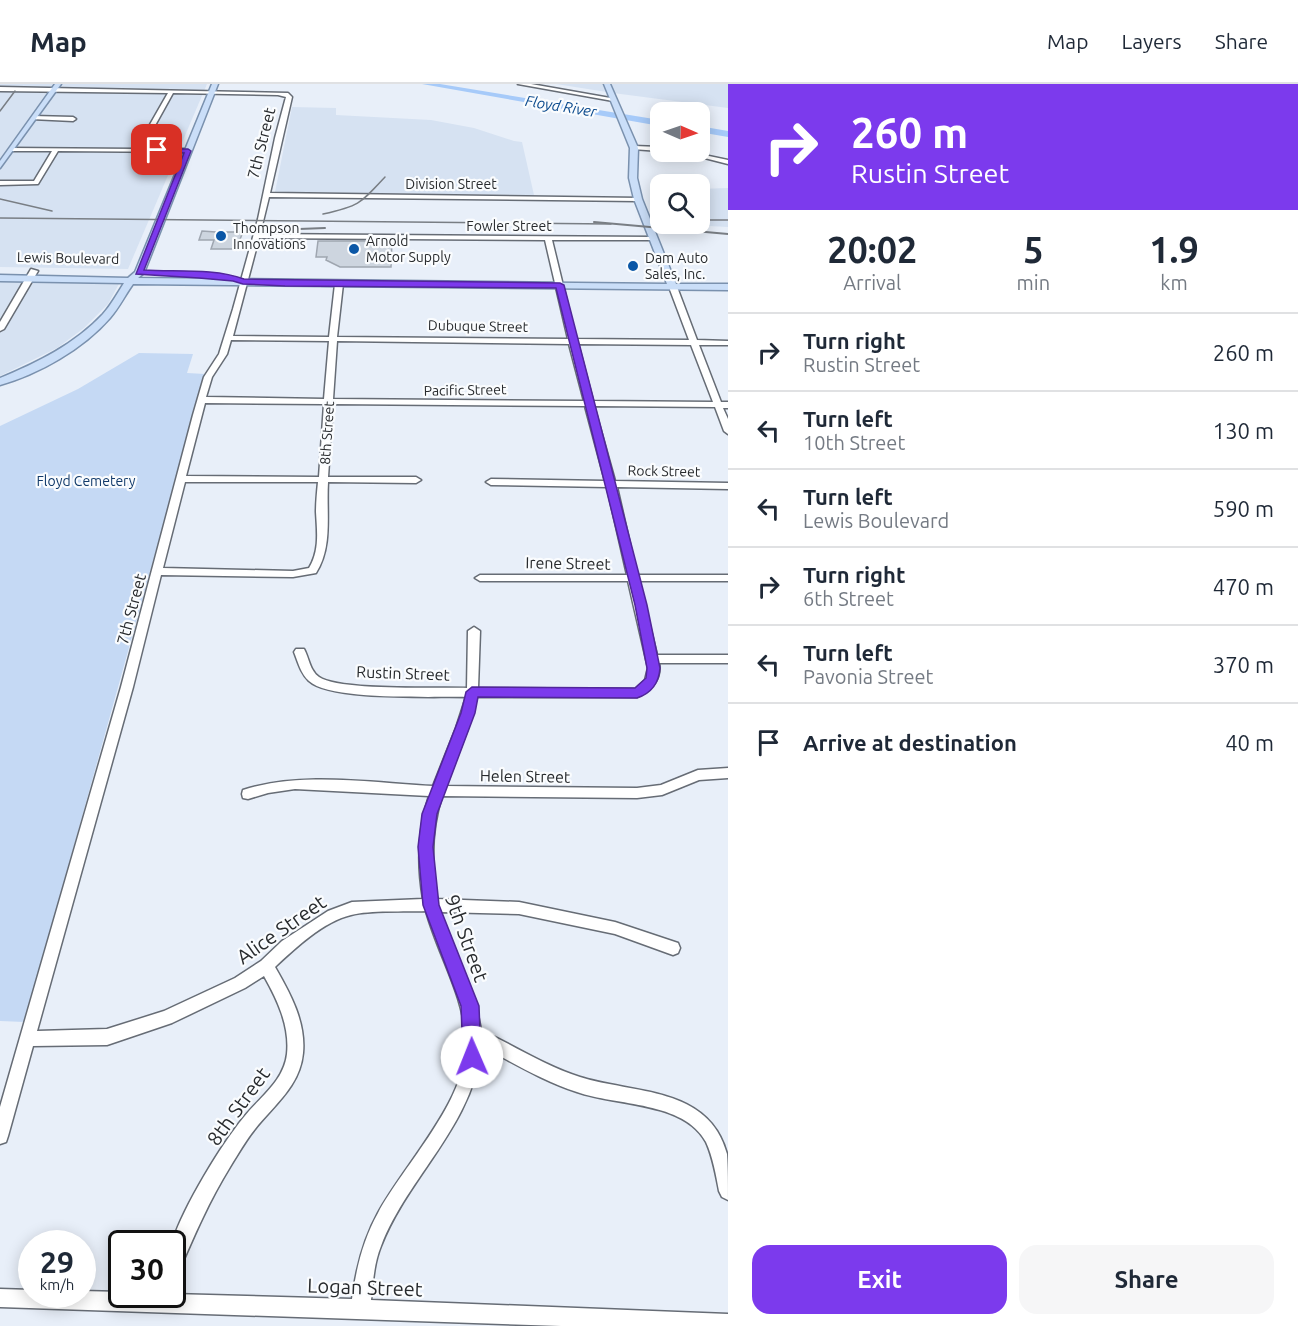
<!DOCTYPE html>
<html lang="en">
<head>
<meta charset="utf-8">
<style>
	body { margin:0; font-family:Ubuntu,sans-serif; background:#f6f6f7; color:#1f2937; height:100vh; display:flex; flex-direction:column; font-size:22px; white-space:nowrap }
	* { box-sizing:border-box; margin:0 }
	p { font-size:20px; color:#747a83 }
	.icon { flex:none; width:33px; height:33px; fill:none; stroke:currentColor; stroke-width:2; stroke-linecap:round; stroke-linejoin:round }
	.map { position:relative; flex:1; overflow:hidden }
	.side { display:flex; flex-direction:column; background:#fff; width:570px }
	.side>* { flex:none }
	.banner { background:#7c3aed; color:#fff; overflow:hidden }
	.needle { width:39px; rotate:92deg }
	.buttons { position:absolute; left:650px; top:18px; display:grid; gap:12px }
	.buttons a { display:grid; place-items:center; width:60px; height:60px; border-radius:12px; background:#fff; box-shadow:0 3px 15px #0003; font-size:30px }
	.speed { position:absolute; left:18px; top:1146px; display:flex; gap:12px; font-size:30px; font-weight:700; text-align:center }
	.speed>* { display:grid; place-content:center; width:78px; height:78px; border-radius:50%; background:#fff; box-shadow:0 3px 15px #0003; line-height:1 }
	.speed small { font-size:15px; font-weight:400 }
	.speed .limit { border:3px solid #111; border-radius:9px; background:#fff; color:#111 }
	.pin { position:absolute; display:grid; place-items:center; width:51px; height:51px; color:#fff; margin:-26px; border-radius:12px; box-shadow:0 3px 9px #0006 }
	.me { position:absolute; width:66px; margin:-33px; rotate:359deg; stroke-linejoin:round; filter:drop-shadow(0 0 4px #0008) }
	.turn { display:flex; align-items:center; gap:21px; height:126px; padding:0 24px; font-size:27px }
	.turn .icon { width:78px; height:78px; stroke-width:2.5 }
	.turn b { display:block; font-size:42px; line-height:51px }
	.eta { display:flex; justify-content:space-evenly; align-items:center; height:102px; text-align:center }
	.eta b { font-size:36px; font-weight:700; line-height:42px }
	.button { display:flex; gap:12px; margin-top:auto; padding:12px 24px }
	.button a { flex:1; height:69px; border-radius:18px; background:#7c3aed; color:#fff; font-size:24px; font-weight:700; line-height:69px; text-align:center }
	.button a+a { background:#f6f6f7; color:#1f2937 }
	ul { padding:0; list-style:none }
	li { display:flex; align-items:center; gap:18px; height:78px; padding:0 24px; border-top:2px solid #e0e1e3 }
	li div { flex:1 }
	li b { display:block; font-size:22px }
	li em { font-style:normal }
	header { display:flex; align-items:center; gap:36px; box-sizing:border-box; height:84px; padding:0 30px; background:#fff; border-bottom:2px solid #e0e1e3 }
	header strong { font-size:28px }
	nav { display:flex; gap:33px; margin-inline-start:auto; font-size:21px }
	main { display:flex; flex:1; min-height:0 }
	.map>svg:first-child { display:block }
	.built { fill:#d6e2f2 }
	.green { fill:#c5d9f4 }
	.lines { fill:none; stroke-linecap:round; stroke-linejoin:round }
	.river { fill:#a6caf9; fill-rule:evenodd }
	.building { fill:#cdd5df; stroke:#9fa6b0; stroke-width:1.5 }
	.minor-casing { stroke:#666c75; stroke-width:3 }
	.major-casing { stroke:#7a91ae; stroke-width:3 }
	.minor { fill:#fff; fill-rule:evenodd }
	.major { fill:#cadef8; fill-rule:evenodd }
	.rail-far1 { stroke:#797e84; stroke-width:1.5 }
	.rail { stroke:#797e84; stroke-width:2 }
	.route { fill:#7c3aed; stroke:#51269a; stroke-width:1.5 }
	.poi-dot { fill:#0b57a6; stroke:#fafcfe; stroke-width:2 }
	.labels { text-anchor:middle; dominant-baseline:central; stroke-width:4.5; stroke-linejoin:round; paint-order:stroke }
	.far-street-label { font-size:14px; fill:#282b2e; stroke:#fafcfe }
	.far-poi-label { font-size:14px; fill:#282b2e; stroke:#fafcfe; text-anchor:start }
	.far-park-label { font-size:14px; fill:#123b6b; stroke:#fafcfe }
	.far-water-label { font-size:15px; font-style:italic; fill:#0b4a8d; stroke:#fafcfe }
	.street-label { font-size:16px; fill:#282b2e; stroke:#fafcfe }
	.near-street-label { font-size:20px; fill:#282b2e; stroke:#fafcfe }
</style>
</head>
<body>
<header>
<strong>Map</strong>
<nav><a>Map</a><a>Layers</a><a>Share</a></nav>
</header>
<main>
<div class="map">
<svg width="728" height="1242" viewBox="0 0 728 1242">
	<rect width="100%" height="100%" fill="#e8eff9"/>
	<g class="built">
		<path d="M 0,0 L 53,0 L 0,75 Z"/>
		<path d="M 61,0 L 207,0 L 128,185 L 0,183 L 0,85 Z"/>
		<path d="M 556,0 L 728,0 L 728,24 L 613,9 Z"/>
		<path d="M 292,23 L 336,24 L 336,31 L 431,36 L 474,44 L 514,57 L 522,58 L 534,111 L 275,108 Z"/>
		<path d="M 728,104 L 728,143 L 671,140 L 699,140 L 699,105 Z"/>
		<path d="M 0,197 L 120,198 L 108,220 L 84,244 L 57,264 L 0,292 Z"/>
	</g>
	<path class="green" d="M 139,269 L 193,270 L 187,289 L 205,290 L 25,938 L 0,937 L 0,342 L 78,305 Z"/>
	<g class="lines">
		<g class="river">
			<path d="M 422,0 L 440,0 L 660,36 L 660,42 Z"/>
			<path d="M 699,42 L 728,47 L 728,53 L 699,48 Z"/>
		</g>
	</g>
	<g class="building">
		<path d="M 202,147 L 216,148 L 243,148 L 236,165 L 211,165 L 214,156 L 199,156 Z"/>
		<path d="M 318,157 L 392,157 L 391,183 L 340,183 L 326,176 L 327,173 L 316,173 Z"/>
	</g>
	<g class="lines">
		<g class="minor-casing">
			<g id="minor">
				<path d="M 518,0 L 531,0 L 616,15 L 613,17 Z"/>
				<path d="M 0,3 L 288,9 L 292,13 L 270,109 L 640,114 L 640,116 L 638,117 L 269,113 L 260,150 L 654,153 L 657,155 L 656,156 L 552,156 L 576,255 L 689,256 L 669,203 L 673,201 L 677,203 L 697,256 L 728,257 L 728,261 L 699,261 L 721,318 L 728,318 L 728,324 L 723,324 L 728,335 L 728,350 L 724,347 L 715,323 L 594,322 L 615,397 L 728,399 L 728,405 L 617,403 L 637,491 L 728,491 L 728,497 L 639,497 L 657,571 L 728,571 L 728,579 L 659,579 C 662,594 651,608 637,613 L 477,613 L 468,644 L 446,702 L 637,704 L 661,701 L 698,686 L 728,684 L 728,694 L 699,696 L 662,711 L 637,714 L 442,712 C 431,746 431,780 437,815 L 519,818 L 615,838 L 678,859 L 680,864 L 678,869 L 673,871 L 615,850 L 519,830 L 440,828 L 475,916 L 481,946 C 513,961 545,982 580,993 C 634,1010 709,1002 727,1070 C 728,1084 728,1102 728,1116 L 722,1113 L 719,1107 C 716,1091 713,1073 706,1058 C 684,1017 616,1022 577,1008 C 543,997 512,978 481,962 C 474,1041 408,1092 381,1162 C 374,1179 373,1198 371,1216 L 728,1230 L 728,1242 L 561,1242 L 0,1223 L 0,1205 L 32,1206 L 32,1210 L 82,1210 L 82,1207 L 122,1208 L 122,1210 L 172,1210 L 352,1215 C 356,1185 363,1156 378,1129 C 405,1079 468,1016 466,957 C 464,911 438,871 426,827 C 405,828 370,826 351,831 C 324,837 294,865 275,883 C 290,909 306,938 303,969 C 300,1002 274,1021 255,1045 C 246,1056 238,1070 230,1083 C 209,1117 194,1152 178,1189 L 172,1192 C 172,1181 170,1165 173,1156 C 184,1122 221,1061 244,1033 C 260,1013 284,997 287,970 C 290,942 277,915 264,892 L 245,904 L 172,939 L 107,961 L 33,962 L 8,1052 L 6,1058 L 0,1060 L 0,1023 L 121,603 L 193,331 L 204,293 L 219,270 L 233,225 L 258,135 L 275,54 L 286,13 L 278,11 L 173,9 L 142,65 L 188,65 L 190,68 L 58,67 L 38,100 L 0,101 L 0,97 L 34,97 L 52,67 L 12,67 L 10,64 L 136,65 L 168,9 L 0,7 ZM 259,154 L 545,156 L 568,255 L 337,253 L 343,200 L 339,198 L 335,200 L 329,253 L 233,252 ZM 231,256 L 329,257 L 324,315 L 206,313 L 212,293 L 227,270 ZM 337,257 L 569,260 L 584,317 L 333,315 ZM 578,260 L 691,261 L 713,318 L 593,317 ZM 205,319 L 324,320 L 319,393 L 186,392 ZM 333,320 L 585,322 L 605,397 L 491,395 L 486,398 L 491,401 L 607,403 L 627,491 L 480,491 L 475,494 L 480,497 L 628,497 L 648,584 L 645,596 L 635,605 L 478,604 L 480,547 L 474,543 L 468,547 L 467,604 C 438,603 339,607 319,593 C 310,587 309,574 304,565 L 296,565 L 294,568 C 298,578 301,590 309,597 C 330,617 434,612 466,613 L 456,644 L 433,702 C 372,699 302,687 243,706 L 242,710 L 243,714 L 248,715 L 268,709 L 295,705 L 429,712 C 418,745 417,780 423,815 L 352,818 L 328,827 L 282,857 L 261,877 L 235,894 L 164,927 L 107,945 L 37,947 L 133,603 L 161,491 L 293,493 L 316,489 C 333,462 326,430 328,398 L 416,399 L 421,396 L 416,393 L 328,393 ZM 185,398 L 318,398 C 317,408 316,418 316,428 C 317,447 320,466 309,484 L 293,487 L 163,484 Z"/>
				<path d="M 33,32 L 73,33 L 76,35 L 73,37 L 31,35 Z"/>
				<path d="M 634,62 L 660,63 L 660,67 L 632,65 Z"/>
				<path d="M 681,68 L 690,68 L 728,76 L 728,80 Z"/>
				<path d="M 31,185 L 38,187 L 4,245 L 0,247 L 0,238 Z"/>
			</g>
		</g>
		<g class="major-casing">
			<g id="major">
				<path d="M 55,0 L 61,0 L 0,84 L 0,77 Z"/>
				<path d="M 212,0 L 218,0 L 144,189 L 138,194 L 667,200 L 634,115 L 629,94 L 630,64 L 604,0 L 610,0 L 638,64 L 637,94 L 642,115 L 676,200 L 728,200 L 728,206 L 133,200 C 125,211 119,224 110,234 C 83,265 39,290 0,301 L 0,294 C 37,279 75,260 103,230 C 111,221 117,210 124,199 L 0,197 L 0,191 L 128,194 L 135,188 Z"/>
			</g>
		</g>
		<use href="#minor" class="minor"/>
		<use href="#major" class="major"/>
		<g class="rail-far1">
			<path d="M 0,27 L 15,7"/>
			<path d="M 0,115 L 52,127"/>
			<path d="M 323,130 C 359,122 360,120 385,93"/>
			<path d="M 0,134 L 611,140"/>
			<path d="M 699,136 L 728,136"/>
		</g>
		<g class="rail">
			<path d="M 594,138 L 728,150"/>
			<path d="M 249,147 L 325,144"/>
		</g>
	</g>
	<path class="route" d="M 155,65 L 188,65 L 191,67 L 144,186 C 176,188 214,184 244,195 L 560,199 L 564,201 L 647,521 L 660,584 C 659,599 652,609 637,614 L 478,613 L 475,629 L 437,730 L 433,763 L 439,821 L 479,922 L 481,973 L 479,980 L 472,982 L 466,980 L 463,973 L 461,922 L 423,821 L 418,763 L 422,730 L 461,629 L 466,608 L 472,603 L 635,604 L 646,594 L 647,584 L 635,521 L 556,204 L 285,202 L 243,200 L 233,197 L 199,194 L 136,190 L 184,69 L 157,68 Z"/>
	<g class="poi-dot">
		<circle cx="221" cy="152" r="6"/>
		<circle cx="354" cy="165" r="6"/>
		<circle cx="633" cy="182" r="6"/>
	</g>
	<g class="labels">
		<g class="far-street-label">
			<text x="451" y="100">Division Street</text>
			<text x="509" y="142">Fowler Street</text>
			<text transform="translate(68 174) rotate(1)">Lewis Boulevard</text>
			<text transform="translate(478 242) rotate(1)">Dubuque Street</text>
			<text transform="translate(465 306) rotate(-1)">Pacific Street</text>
			<text transform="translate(327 349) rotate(-86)">8th Street</text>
			<text transform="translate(664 387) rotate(1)">Rock Street</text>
		</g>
		<g class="far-poi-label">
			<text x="233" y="144">Thompson<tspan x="233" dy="16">Innovations</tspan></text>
			<text x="366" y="157">Arnold<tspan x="366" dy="16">Motor Supply</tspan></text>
			<text x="645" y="174">Dam Auto<tspan x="645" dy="16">Sales, Inc.</tspan></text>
		</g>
		<g class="far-park-label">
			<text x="86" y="397">Floyd Cemetery</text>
		</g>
		<g class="far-water-label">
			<text transform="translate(561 22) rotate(9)">Floyd River</text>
		</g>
		<g class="street-label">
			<text transform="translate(261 59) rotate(-76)">7th Street</text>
			<text transform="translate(568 479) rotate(1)">Irene Street</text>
			<text transform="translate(131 525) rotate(-75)">7th Street</text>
			<text transform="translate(403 589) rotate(2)">Rustin Street</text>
			<text transform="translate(525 692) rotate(1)">Helen Street</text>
		</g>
		<g class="near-street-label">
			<text transform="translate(281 845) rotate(-35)">Alice Street</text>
			<text transform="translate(467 854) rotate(70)">9th Street</text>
			<text transform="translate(238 1022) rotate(-54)">8th Street</text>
			<text transform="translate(365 1203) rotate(2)">Logan Street</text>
		</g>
	</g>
</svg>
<div class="buttons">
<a><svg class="needle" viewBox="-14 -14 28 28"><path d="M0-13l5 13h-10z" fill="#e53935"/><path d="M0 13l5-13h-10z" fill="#747a83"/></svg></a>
<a><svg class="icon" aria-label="search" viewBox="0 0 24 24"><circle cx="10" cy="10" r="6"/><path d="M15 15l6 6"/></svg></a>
</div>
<div class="speed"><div>29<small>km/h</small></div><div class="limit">30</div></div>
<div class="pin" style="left:157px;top:66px;background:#d93025"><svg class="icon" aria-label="arrive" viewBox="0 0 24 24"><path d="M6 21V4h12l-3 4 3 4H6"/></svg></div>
<svg class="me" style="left:472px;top:973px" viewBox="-20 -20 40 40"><circle r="19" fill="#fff"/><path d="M0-13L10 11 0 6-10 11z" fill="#7c3aed"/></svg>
</div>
<section class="side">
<div class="banner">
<div class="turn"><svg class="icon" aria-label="right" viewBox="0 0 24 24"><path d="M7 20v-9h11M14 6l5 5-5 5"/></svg><div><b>260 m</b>Rustin Street</div></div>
</div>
<div class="eta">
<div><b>20:02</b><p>Arrival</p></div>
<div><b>5</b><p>min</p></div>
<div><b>1.9</b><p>km</p></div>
</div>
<ul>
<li><svg class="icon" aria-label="right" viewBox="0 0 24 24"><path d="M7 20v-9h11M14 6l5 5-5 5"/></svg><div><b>Turn right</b><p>Rustin Street</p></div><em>260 m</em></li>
<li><svg class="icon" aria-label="left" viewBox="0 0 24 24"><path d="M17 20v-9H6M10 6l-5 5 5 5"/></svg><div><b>Turn left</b><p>10th Street</p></div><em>130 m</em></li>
<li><svg class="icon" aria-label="left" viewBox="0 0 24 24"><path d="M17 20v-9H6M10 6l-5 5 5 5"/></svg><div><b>Turn left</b><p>Lewis Boulevard</p></div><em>590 m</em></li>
<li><svg class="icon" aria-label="right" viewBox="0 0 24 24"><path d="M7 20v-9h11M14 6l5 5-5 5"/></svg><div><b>Turn right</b><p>6th Street</p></div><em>470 m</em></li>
<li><svg class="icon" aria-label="left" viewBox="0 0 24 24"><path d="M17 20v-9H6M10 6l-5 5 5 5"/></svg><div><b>Turn left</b><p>Pavonia Street</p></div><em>370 m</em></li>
<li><svg class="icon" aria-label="arrive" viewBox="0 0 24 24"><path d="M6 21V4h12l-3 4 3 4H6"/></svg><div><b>Arrive at destination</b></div><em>40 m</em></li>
</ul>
<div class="button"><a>Exit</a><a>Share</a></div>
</section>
</main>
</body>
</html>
